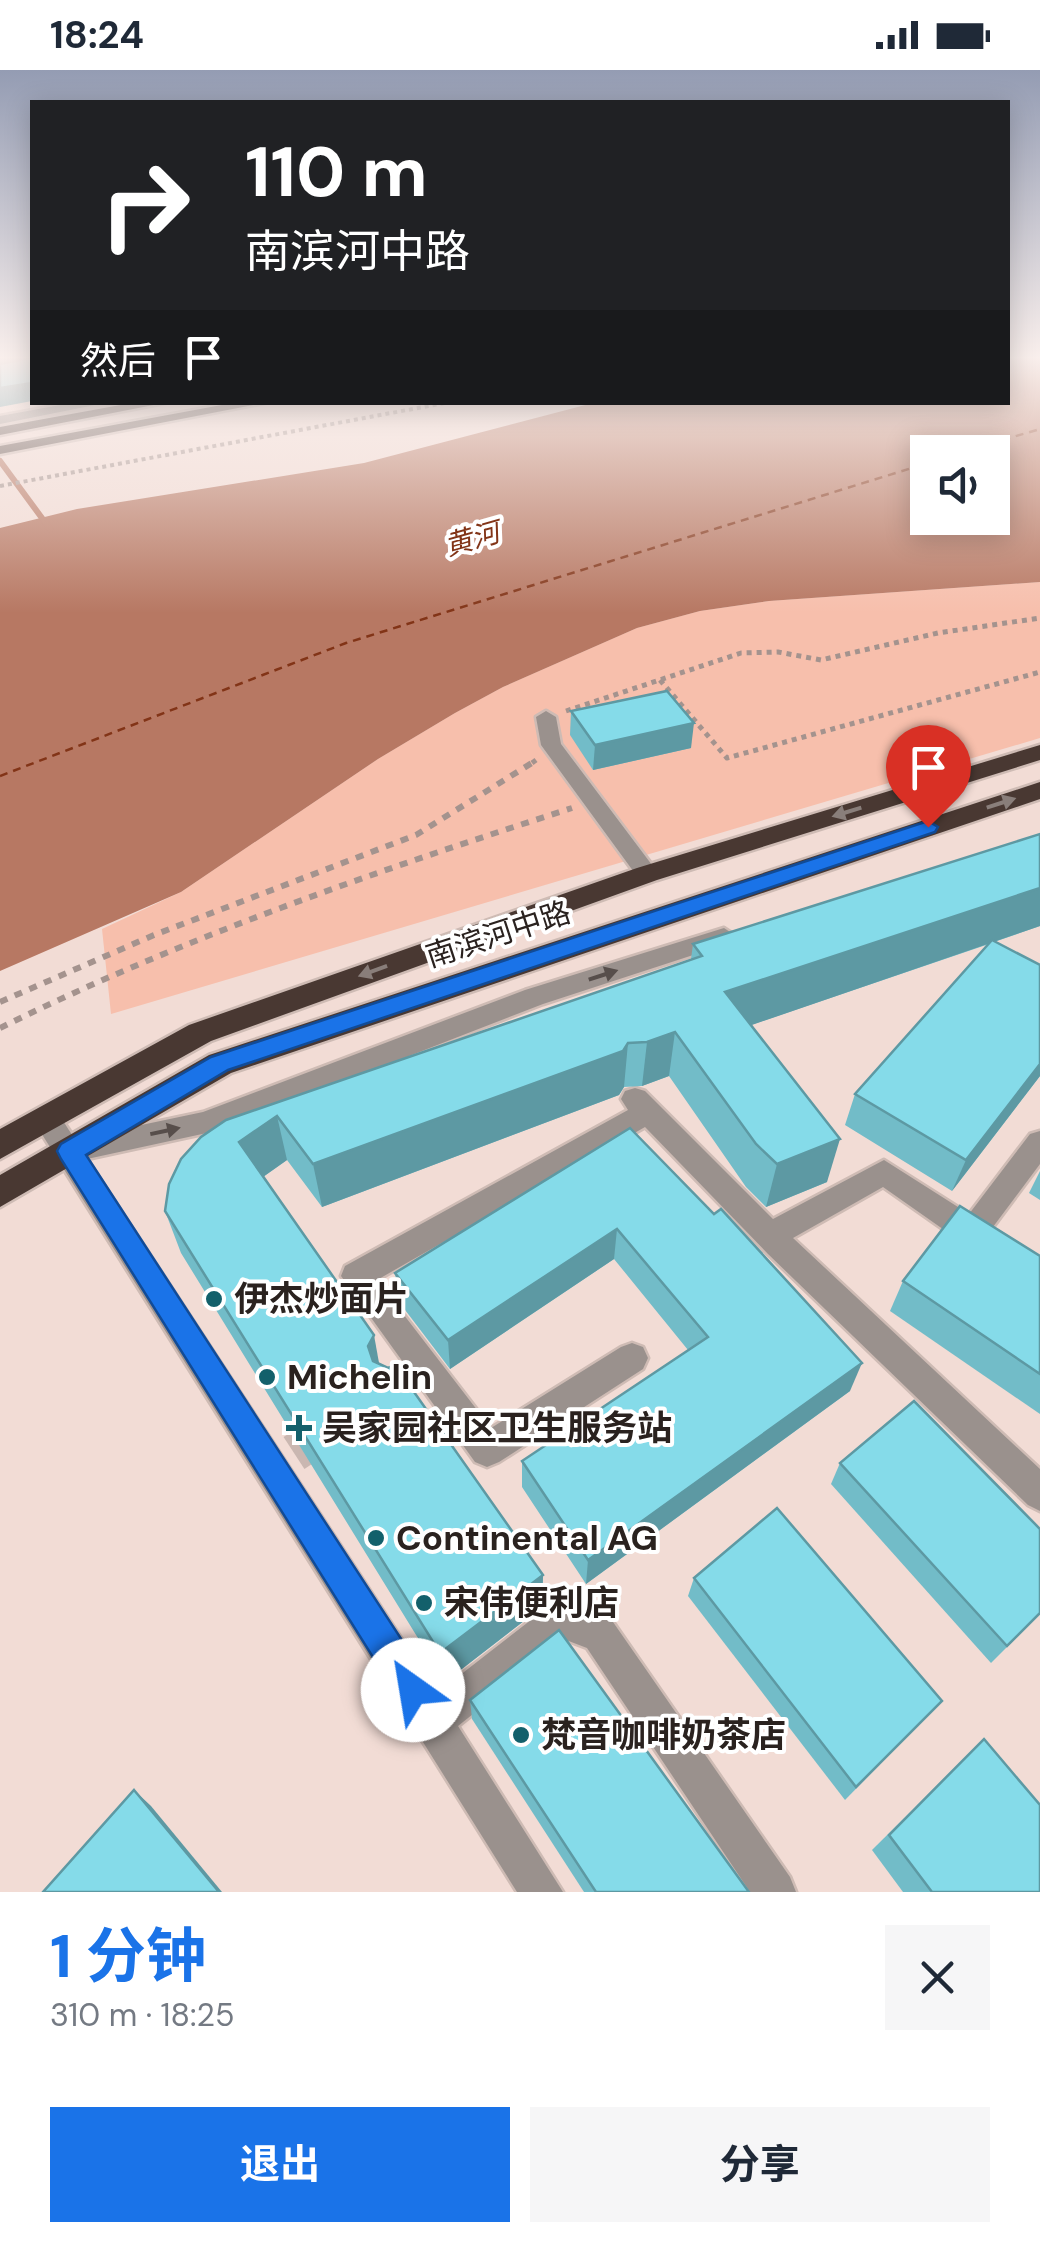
<!DOCTYPE html>
<html lang="zh">
<head>
<meta charset="utf-8">
<style>
	body { margin:0; font-family:"DM Sans","Noto Sans SC",sans-serif; background:#f6f6f7; color:#1f2937; height:100vh; display:flex; flex-direction:column; font-size:38px; white-space:nowrap }
	* { box-sizing:border-box; margin:0 }
	p { font-size:32px; color:#747a83 }
	.icon { flex:none; width:55px; height:55px; fill:none; stroke:currentColor; stroke-width:2; stroke-linecap:round; stroke-linejoin:round }
	.map { position:relative; height:1822px; overflow:hidden }
	.sheet { display:flex; flex-direction:column; background:#fff; flex:1 }
	.sheet>* { flex:none }
	.banner { position:absolute; left:30px; top:30px; width:980px; height:305px; border-radius:0px; box-shadow:0 5px 25px #0003; background:#202124; color:#fff; overflow:hidden }
	.tools { position:absolute; left:910px; top:365px; display:grid; gap:20px }
	.tools a { display:grid; place-items:center; width:100px; height:100px; border-radius:0px; background:#fff; box-shadow:0 5px 25px #0003; font-size:50px }
	.pin { position:absolute; display:grid; place-items:center; width:85px; height:85px; color:#fff; margin:-102px -42px; border-radius:50% 50% 50% 0; rotate:-45deg; box-shadow:0 0 10px #0007 }
	.pin .icon { rotate:45deg }
	.me { position:absolute; width:110px; margin:-55px; rotate:328deg; stroke-linejoin:round; filter:drop-shadow(0 0 8px #0008) }
	.turn { display:flex; align-items:center; gap:35px; height:210px; padding:0 50px; font-size:45px }
	.turn .icon { width:130px; height:130px; stroke-width:2.5 }
	.turn b { display:block; font-size:70px; line-height:85px }
	.then { display:flex; align-items:center; height:95px; padding:0 50px; background:#0003; gap:20px; font-size:38px }
	.round { display:grid; place-items:center; flex:none; width:105px; height:105px; border-radius:0px; background:#f6f6f7 }
	.summary { display:flex; align-items:center; justify-content:space-between; height:170px; padding:0 50px }
	h1 { font-size:60px; font-weight:700; line-height:75px; color:#1a73e8 }
	.primary-button { display:flex; gap:20px; margin-top:auto; padding:20px 50px }
	.primary-button a { flex:1; height:115px; border-radius:0px; background:#1a73e8; color:#fff; font-size:40px; font-weight:700; line-height:115px; text-align:center }
	.primary-button a+a { background:#f6f6f7; color:#1f2937 }
	.status { display:flex; justify-content:space-between; align-items:center; height:70px; padding:0 50px; background:#fff; direction:ltr }
	.status svg { height:28px; fill:currentColor }
	.map>svg:first-child { display:block }
	.green { fill:#f7bfac }
	.water { fill:#b77863; fill-rule:evenodd }
	.lines { fill:none; stroke-linecap:round; stroke-linejoin:round }
	.stream { stroke:#b77863; stroke-width:6 }
	.ferry { stroke:#823417; stroke-width:2.5; stroke-dasharray:8 6; stroke-linecap:butt }
	.minor-tunnel { stroke:#cab7b1; stroke-width:38; stroke-dasharray:38 19; stroke-linecap:butt }
	.minor-casing { stroke:#cebbb4; stroke-width:5 }
	.major-casing { stroke:#cebbb4; stroke-width:5 }
	.highway-casing { stroke:#cebbb4; stroke-width:5 }
	.path-far2 { stroke:#a4938e; stroke-width:4; stroke-dasharray:4 4; stroke-linecap:butt }
	.path-far1 { stroke:#a4938e; stroke-width:5; stroke-dasharray:5 5; stroke-linecap:butt }
	.path { stroke:#a4938e; stroke-width:6; stroke-dasharray:8 8; stroke-linecap:butt }
	.minor { fill:#9a918d; fill-rule:evenodd }
	.major { fill:#5e4f4a; fill-rule:evenodd }
	.highway { fill:#493832; fill-rule:evenodd }
	.wall { fill:#72bcc8 }
	.shaded-wall { fill:#5d99a3 }
	.building { fill:#85dbe9; stroke:#5d99a3; stroke-width:2.5 }
	.oneway { fill:#897e7a }
	.oneway2 { fill:#574e4b }
	.route { fill:#1a73e8; stroke:#114b97; stroke-width:2.5 }
	.poi-dot { fill:#13606b; stroke:#fff; stroke-width:4 }
	.labels { text-anchor:middle; dominant-baseline:central; stroke-width:8; stroke-linejoin:round; paint-order:stroke }
	.far-water-label { font-size:28px; font-style:italic; fill:#823417; stroke:#fff }
	.street-label { font-size:30px; fill:#2a221f; stroke:#fff }
	.near-poi-label { font-size:35px; font-weight:bold; fill:#2a221f; stroke:#fff; text-anchor:start }
</style>
</head>
<body>
<div class="status"><b>18:24</b><svg viewBox="0 0 49 12"><path d="M0 12V9h3v3zM5 12V6h3v6zM10 12V3h3v9zM15 12V0h3v12zM26 1h20v11H26zM47 4h2v5h-2z"/></svg></div>
<div class="map">
<svg width="1040" height="1822" viewBox="0 0 1040 1822">
	<rect width="100%" height="100%" fill="#f2dcd5"/>
	<path class="green" d="M 1040,512 L 1040,668 L 111,944 L 102,859 L 181,822 L 378,689 L 455,643 L 503,617 L 637,558 L 700,541 L 769,531 Z"/>
	<path class="water" d="M 1008,288 L 1040,288 L 1040,512 L 769,531 L 700,541 L 637,558 L 503,617 L 455,643 L 378,689 L 181,822 L 0,901 L 0,458 L 77,439 L 364,393 L 593,333 L 1008,332 ZM 928,382 L 992,382 L 992,448 L 928,448 Z"/>
	<g class="lines">
		<path class="stream" d="M 0,391 L 50,459"/>
		<g class="ferry">
			<path d="M 962,382 L 1040,359"/>
			<path d="M 0,706 L 346,573 L 928,393"/>
		</g>
		<path class="minor-tunnel" d="M 294,1383 L 329,1360"/>
		<g class="minor-casing">
			<g id="minor">
				<path d="M 77,332 L 110,332 L 0,354 L 0,346 Z"/>
				<path d="M 546,641 L 556,647 L 561,674 L 655,799 L 658,804 L 655,809 L 639,809 L 541,675 L 536,647 Z"/>
				<path d="M 724,858 L 736,866 L 733,872 L 543,934 L 216,1061 L 87,1089 L 437,1623 L 549,1536 L 562,1530 L 613,1552 L 790,1807 L 796,1822 L 750,1822 L 587,1578 L 566,1570 L 458,1656 L 563,1822 L 517,1822 L 33,1050 L 37,1042 C 58,1035 64,1054 75,1069 L 203,1042 L 525,920 Z"/>
				<path d="M 635,1018 L 645,1021 L 773,1149 L 884,1090 L 969,1144 L 1030,1064 L 1040,1061 L 1040,1094 L 990,1161 L 993,1167 L 989,1176 L 978,1180 L 967,1176 L 883,1117 L 793,1168 L 1040,1399 L 1040,1441 L 1028,1435 L 768,1184 L 645,1057 L 377,1210 L 491,1358 L 621,1277 L 632,1273 L 643,1277 L 648,1288 L 643,1299 L 499,1392 L 487,1397 L 475,1392 L 341,1206 L 345,1196 L 628,1040 L 621,1029 L 625,1021 Z"/>
			</g>
		</g>
		<g class="major-casing">
			<g id="major">
				<path d="M 137,332 L 169,332 L 0,365 L 0,357 Z"/>
				<path d="M 238,332 L 269,332 L 0,384 L 0,376 Z"/>
			</g>
		</g>
		<g class="highway-casing">
			<g id="highway">
				<path d="M 1040,675 L 1040,690 L 657,810 L 211,971 L 0,1089 L 0,1059 L 189,955 L 637,798 Z"/>
				<path d="M 1040,712 L 1040,729 L 231,1003 L 0,1137 L 0,1105 L 209,985 Z"/>
			</g>
		</g>
		<path class="path-far2" d="M 0,416 L 450,332"/>
		<g class="path-far1">
			<path d="M 660,610 L 727,688 L 1040,602"/>
			<path d="M 566,641 L 741,583 L 778,582 L 821,590 L 938,563 L 1040,548"/>
			<path d="M 532,693 L 536,690"/>
		</g>
		<g class="path">
			<path d="M 0,932 L 154,865 L 416,765 L 535,691"/>
			<path d="M 0,958 C 184,867 377,801 572,738"/>
		</g>
		<use href="#minor" class="minor"/>
		<use href="#major" class="major"/>
		<use href="#highway" class="highway"/>
	</g>
	<g class="wall">
		<path d="M 571,641 L 691,678 L 593,700 L 570,665 Z"/>
		<path d="M 1040,856 L 994,872 L 1040,1006 L 952,1121 L 845,1055 L 855,1024 L 989,874 L 751,955 L 827,1112 L 766,1137 L 746,1117 L 669,1006 L 642,1016 L 624,1017 L 619,1025 L 322,1137 L 287,1090 L 263,1107 L 379,1293 L 543,1505 L 542,1537 L 445,1612 L 181,1183 L 165,1141 L 201,1067 L 691,889 L 693,874 Z"/>
		<path d="M 630,1058 L 850,1321 L 586,1514 L 522,1417 L 522,1391 L 688,1280 L 614,1189 L 450,1299 L 399,1232 L 395,1203 Z"/>
		<path d="M 1040,1101 L 1040,1130 L 1029,1123 Z"/>
		<path d="M 1040,1186 L 1040,1344 L 890,1241 L 903,1211 Z"/>
		<path d="M 840,1393 L 1040,1459 L 1040,1544 L 991,1593 L 831,1414 Z"/>
		<path d="M 694,1508 L 942,1631 L 845,1730 L 688,1526 Z"/>
		<path d="M 470,1630 L 749,1822 L 584,1822 L 472,1649 Z"/>
		<path d="M 984,1669 L 1040,1822 L 903,1822 L 872,1780 Z"/>
	</g>
	<g class="shaded-wall">
		<path d="M 0,288 L 32,288 L 0,298 Z"/>
		<path d="M 32,313 L 32,331 L 0,337 L 0,318 Z"/>
		<path d="M 694,653 L 691,678 L 593,700 L 595,675 Z"/>
		<path d="M 1040,818 L 1040,856 L 717,967 L 725,922 Z"/>
		<path d="M 675,962 L 669,1006 L 642,1016 L 647,972 Z"/>
		<path d="M 628,973 L 624,1017 L 619,1025 L 322,1137 L 313,1094 Z"/>
		<path d="M 1040,994 L 1040,1006 L 952,1121 L 966,1090 Z"/>
		<path d="M 277,1046 L 287,1090 L 250,1116 L 239,1072 Z"/>
		<path d="M 840,1069 L 827,1112 L 766,1137 L 777,1094 Z"/>
		<path d="M 617,1159 L 614,1189 L 450,1299 L 448,1270 Z"/>
		<path d="M 374,1265 L 381,1304 L 376,1315 L 368,1276 Z"/>
		<path d="M 862,1293 L 850,1321 L 586,1514 L 588,1490 Z"/>
		<path d="M 543,1505 L 542,1537 L 445,1612 L 440,1583 Z"/>
		<path d="M 134,1720 L 151,1736 L 222,1822 L 219,1822 Z"/>
	</g>
	<g class="building">
		<path d="M 28,288 L 32,288 L 32,313 L 0,318 L 0,294 Z"/>
		<path d="M 667,621 L 694,653 L 595,675 L 571,641 Z"/>
		<path d="M 1040,764 L 1040,818 L 725,922 L 840,1069 L 777,1094 L 756,1074 L 675,962 L 647,972 L 628,973 L 623,981 L 313,1094 L 277,1046 L 239,1072 L 374,1265 L 368,1276 L 373,1291 L 388,1298 L 395,1295 L 543,1505 L 440,1583 L 165,1141 L 169,1114 L 181,1089 L 201,1067 L 226,1050 L 702,886 L 693,874 Z"/>
		<path d="M 992,870 L 1040,895 L 1040,994 L 966,1090 L 855,1024 Z"/>
		<path d="M 630,1058 L 714,1144 L 721,1139 L 862,1293 L 588,1490 L 522,1391 L 708,1267 L 617,1159 L 448,1270 L 395,1203 Z"/>
		<path d="M 960,1136 L 1040,1186 L 1040,1304 L 903,1211 Z"/>
		<path d="M 914,1331 L 1040,1459 L 1040,1543 L 1007,1576 L 840,1393 Z"/>
		<path d="M 777,1438 L 942,1631 L 856,1717 L 694,1508 Z"/>
		<path d="M 559,1560 L 749,1822 L 596,1822 L 470,1630 Z"/>
		<path d="M 984,1669 L 1040,1735 L 1040,1822 L 932,1822 L 889,1765 Z"/>
		<path d="M 134,1720 L 219,1822 L 43,1822 Z"/>
	</g>
	<defs><path id="oneway-solid" d="M-6-.8H1V-3.2L6.5 0L1 3.2V.8H-6Z" transform="scale(2.5)"/></defs>
	<g class="oneway">
		<use href="#oneway-solid" transform="translate(1001 733) rotate(-18)"/>
		<use href="#oneway-solid" transform="translate(847 742) rotate(163)"/>
		<use href="#oneway-solid" transform="translate(373 901) rotate(160)"/>
	</g>
	<g class="oneway2">
		<use href="#oneway-solid" transform="translate(603 905) rotate(-18)"/>
		<use href="#oneway-solid" transform="translate(165 1061) rotate(-12)"/>
	</g>
	<linearGradient id="sky" x2="0" y2="1"><stop stop-color="#949cb3"/><stop offset="0.53" stop-color="#f9efec"/><stop offset="1" stop-color="#f9efec" stop-opacity="0"/></linearGradient>
	<rect width="1040" height="543" fill="url(#sky)"/>
	<path class="route" d="M 928,751 L 938,757 L 935,762 L 228,1000 L 86,1085 L 426,1607 L 431,1620 L 426,1632 L 413,1637 L 401,1632 L 61,1089 L 57,1081 L 61,1074 L 211,987 Z"/>
	<g class="poi-dot">
		<circle cx="214" cy="1229" r="10"/>
		<circle cx="267" cy="1307" r="10"/>
		<path d="M294 1343h10v10h10v10h-10v10h-10v-10h-10v-10h10z"/>
		<circle cx="376" cy="1468" r="10"/>
		<circle cx="424" cy="1533" r="10"/>
		<circle cx="521" cy="1665" r="10"/>
	</g>
	<g class="labels">
		<g class="far-water-label">
			<text transform="translate(472 469) rotate(-16)">黄河</text>
		</g>
		<g class="street-label">
			<text transform="translate(498 864) rotate(-18)">南滨河中路</text>
		</g>
		<g class="near-poi-label">
			<text x="234" y="1229">伊杰炒面片</text>
			<text x="287" y="1307">Michelin</text>
			<text x="322" y="1358">吴家园社区卫生服务站</text>
			<text x="396" y="1468">Continental AG</text>
			<text x="444" y="1533">宋伟便利店</text>
			<text x="541" y="1665">梵音咖啡奶茶店</text>
		</g>
	</g>
</svg>
<div class="tools">
<a><svg class="icon" aria-label="sound" viewBox="0 0 24 24"><path d="M4 9h4l5-4v14l-5-4H4zM17 9q2 3 0 6"/></svg></a>
</div>
<div class="pin" style="left:928px;top:757px;background:#d93025"><svg class="icon" aria-label="arrive" viewBox="0 0 24 24"><path d="M6 21V4h12l-3 4 3 4H6"/></svg></div>
<svg class="me" style="left:413px;top:1620px" viewBox="-20 -20 40 40"><circle r="19" fill="#fff"/><path d="M0-13L10 11 0 6-10 11z" fill="#1a73e8"/></svg>
<div class="banner">
<div class="turn"><svg class="icon" aria-label="right" viewBox="0 0 24 24"><path d="M7 20v-9h11M14 6l5 5-5 5"/></svg><div><b>110 m</b>南滨河中路</div></div>
<div class="then">然后<svg class="icon" aria-label="arrive" viewBox="0 0 24 24"><path d="M6 21V4h12l-3 4 3 4H6"/></svg></div>
</div>
</div>
<section class="sheet">
<div class="summary"><div><h1>1 分钟</h1><p>310 m · 18:25</p></div><a class="round"><svg class="icon" aria-label="close" viewBox="0 0 24 24"><path d="M6 6l12 12M18 6L6 18"/></svg></a></div>
<div class="primary-button"><a>退出</a><a>分享</a></div>
</section>
</body>
</html>
